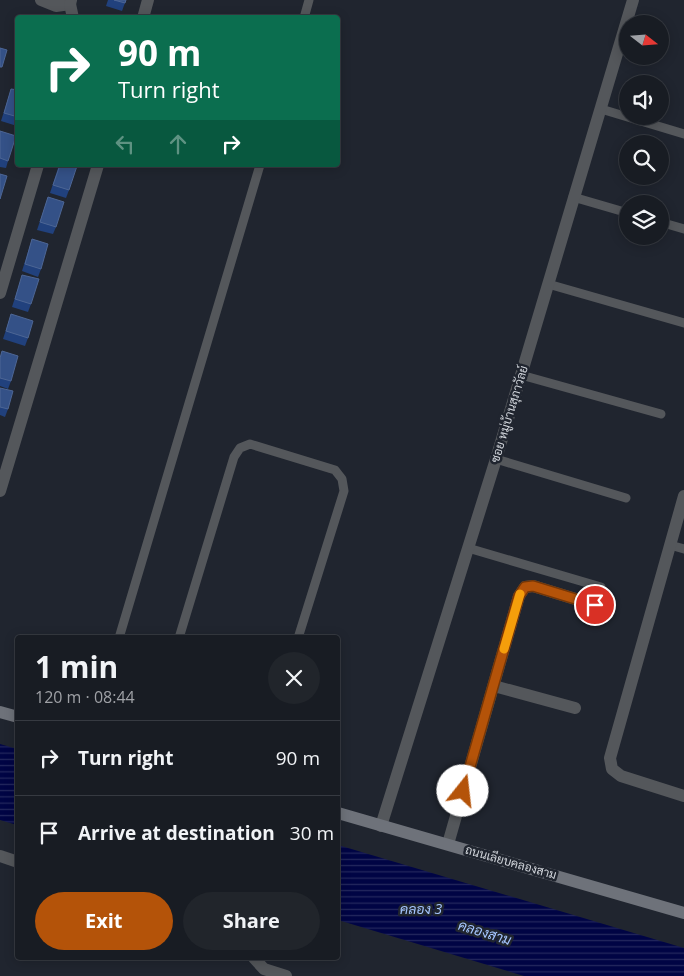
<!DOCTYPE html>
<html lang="en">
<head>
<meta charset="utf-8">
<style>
	body { margin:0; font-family:"Open Sans",Sarabun,sans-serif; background:#21252b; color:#f1f3f6; height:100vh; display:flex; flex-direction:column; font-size:19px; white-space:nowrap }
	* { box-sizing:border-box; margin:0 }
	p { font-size:16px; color:#9fa1a6 }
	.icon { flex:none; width:28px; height:28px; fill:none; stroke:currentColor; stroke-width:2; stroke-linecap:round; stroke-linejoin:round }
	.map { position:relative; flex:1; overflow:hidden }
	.sheet { position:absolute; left:15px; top:635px; width:325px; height:325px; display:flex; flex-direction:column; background:#181c23; border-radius:5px; box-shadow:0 2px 12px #0003,0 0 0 1px #363a41 }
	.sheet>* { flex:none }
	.hud { position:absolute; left:15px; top:15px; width:325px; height:152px; border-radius:5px; box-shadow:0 2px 12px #0003,0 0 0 1px #363a41; background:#0b6e4f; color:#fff; overflow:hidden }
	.needle { width:32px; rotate:107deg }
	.tools { position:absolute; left:619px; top:15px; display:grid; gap:10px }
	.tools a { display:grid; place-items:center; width:50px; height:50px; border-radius:50%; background:#181c23; box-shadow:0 2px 12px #0003,0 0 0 1px #363a41; font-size:25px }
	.pin { position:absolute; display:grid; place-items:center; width:42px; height:42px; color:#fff; margin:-21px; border:2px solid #fff; border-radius:50%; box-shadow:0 1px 5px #0007 }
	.me { position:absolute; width:55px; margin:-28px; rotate:16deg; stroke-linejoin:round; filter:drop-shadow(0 0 4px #0008) }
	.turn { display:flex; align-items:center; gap:18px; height:105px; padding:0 20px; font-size:22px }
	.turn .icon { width:65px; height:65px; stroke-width:2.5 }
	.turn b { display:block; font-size:35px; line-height:42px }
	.lanes { display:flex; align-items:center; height:48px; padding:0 20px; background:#0003; justify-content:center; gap:25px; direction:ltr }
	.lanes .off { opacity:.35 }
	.round { display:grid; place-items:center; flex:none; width:52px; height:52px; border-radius:26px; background:#21252b }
	.head { display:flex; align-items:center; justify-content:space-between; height:85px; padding:0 20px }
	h1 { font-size:30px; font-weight:700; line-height:38px }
	.action { display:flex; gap:10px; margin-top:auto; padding:10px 20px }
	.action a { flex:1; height:58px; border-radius:30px; background:#b45309; color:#fff; font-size:20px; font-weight:700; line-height:58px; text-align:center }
	.action a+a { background:#21252b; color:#f1f3f6 }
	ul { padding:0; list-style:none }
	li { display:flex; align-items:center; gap:15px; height:75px; padding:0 20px; border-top:1px solid #363a41 }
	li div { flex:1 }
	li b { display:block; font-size:19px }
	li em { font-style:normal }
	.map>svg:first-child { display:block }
	.water { fill:url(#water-rules) }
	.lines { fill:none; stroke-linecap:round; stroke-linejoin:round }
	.service { stroke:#54575b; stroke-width:9 }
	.minor { stroke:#54575b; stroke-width:12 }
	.secondary { stroke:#6e727a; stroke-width:12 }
	.wall { fill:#21417d }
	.building { fill:#345187; stroke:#4d6695 }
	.route-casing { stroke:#753606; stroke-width:12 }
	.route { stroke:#b45309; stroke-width:9 }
	.slow { stroke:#f59e0b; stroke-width:9 }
	.labels { text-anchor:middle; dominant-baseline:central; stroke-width:5; stroke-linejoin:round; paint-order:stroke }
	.street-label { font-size:12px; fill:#d2d6dc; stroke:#20252f }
	.water-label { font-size:14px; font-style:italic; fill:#a5c6ff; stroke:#20252f }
</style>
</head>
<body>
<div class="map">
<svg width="684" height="976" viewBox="0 0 684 976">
	<defs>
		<pattern id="water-rules" width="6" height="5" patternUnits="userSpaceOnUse" patternTransform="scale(1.25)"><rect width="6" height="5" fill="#000444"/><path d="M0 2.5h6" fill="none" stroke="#24285e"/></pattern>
	</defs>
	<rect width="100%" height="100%" fill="#20252f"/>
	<g class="water">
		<path d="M 0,744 L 17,749 L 17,825 L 0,820 Z"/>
		<path d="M 338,845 L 684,948 L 684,976 L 524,976 L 338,920 Z"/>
	</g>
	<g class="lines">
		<g class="service">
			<path d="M 304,18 L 309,0"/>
			<path d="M 601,109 L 684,134"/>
			<path d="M 573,197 L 628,213"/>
			<path d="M 660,222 L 684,229"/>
			<path d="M 548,284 L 684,323"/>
			<path d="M 521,375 L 661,414"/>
			<path d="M 496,459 L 626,498"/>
			<path d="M 670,545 L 684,549"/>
			<path d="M 468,548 L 601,587"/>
			<path d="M 119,638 L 260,165"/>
			<path d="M 179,638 L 234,457 L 240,448 L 250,444 L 335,470 L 342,479 L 344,491 L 298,638"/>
		</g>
		<g class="minor">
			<path d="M 41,0 L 56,6 L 70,4 L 71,0"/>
			<path d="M 70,4 L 73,18"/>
			<path d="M 143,18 L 148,0"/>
			<path d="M 0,293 L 38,165"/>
			<path d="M 0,491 L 98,165"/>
			<path d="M 684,496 L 610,758 L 612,769 L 621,776 L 684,796"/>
			<path d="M 494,686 L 575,708"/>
			<path d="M 381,826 L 496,459 L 633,0"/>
			<path d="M 448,844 L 519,596 L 525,587 L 533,586 L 595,605"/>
			<path d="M 0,856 L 15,861"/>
			<path d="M 254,958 L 264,969 L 286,976"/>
		</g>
		<g class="secondary">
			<path d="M 0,712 L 18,717"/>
			<path d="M 338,813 L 684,913"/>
		</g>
	</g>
	<g class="wall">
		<path d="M 108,0 L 126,0 L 122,11 L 106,6 Z"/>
		<path d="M 18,74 L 18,84 L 15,83 Z"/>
		<path d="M 11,89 L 18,90 L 17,126 L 1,121 Z"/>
		<path d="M 0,131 L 8,161 L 6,168 L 0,167 Z"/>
		<path d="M 59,165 L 69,190 L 66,198 L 50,193 Z"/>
		<path d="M 48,197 L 56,227 L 53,234 L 37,230 Z"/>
		<path d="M 32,239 L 41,269 L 38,277 L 22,271 Z"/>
		<path d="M 20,282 L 31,304 L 28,312 L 12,307 Z"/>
		<path d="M 11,314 L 28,338 L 25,346 L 3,339 Z"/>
		<path d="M 0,357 L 11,381 L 8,389 L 0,386 Z"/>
		<path d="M 0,388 L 8,409 L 5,417 L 0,415 Z"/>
	</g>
	<g class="building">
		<path d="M 114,0 L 126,0 L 125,3 Z"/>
		<path d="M 0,48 L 7,50 L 2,67 L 0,67 Z"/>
		<path d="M 11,89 L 18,90 L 18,117 L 4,113 Z"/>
		<path d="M 0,131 L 16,136 L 8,161 L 0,158 Z"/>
		<path d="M 60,165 L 74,165 L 77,166 L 69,190 L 53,185 Z"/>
		<path d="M 0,174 L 7,176 L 0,199 Z"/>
		<path d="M 48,197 L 64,202 L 56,227 L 40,222 Z"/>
		<path d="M 32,239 L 48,244 L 41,269 L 25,264 Z"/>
		<path d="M 22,275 L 39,279 L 31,304 L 15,299 Z"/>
		<path d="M 11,314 L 33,321 L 28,338 L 6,331 Z"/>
		<path d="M 2,351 L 18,356 L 11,381 L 0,378 L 0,358 Z"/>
		<path d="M 0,388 L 13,391 L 8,409 L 0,407 Z"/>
	</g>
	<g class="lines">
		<g class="route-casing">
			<path id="route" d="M 463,791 L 519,596 L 525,587 L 533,586 L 595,605"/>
		</g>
		<use href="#route" class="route"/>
		<path class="slow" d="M 504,649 L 520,594"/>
	</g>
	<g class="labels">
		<g class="street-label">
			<text transform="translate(509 414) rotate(-73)">ซอย หมู่บ้านสุภาวัลย์</text>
			<text transform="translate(511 862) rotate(16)">ถนนเลียบคลองสาม</text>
		</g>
		<g class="water-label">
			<text x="421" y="908">คลอง 3</text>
			<text transform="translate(485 932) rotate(17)">คลองสาม</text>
		</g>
	</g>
</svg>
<div class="tools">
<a><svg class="needle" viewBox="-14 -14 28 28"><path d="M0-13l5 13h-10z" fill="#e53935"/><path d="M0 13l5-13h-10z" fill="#9fa1a6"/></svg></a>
<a><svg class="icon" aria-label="sound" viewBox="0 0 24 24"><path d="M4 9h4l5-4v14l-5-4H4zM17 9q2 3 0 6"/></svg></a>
<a><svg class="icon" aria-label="search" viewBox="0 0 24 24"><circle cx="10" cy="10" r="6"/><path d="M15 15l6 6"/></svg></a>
<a><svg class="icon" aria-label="layers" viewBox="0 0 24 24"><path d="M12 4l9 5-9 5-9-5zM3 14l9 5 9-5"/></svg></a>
</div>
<div class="pin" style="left:595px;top:605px;background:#d93025"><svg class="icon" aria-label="arrive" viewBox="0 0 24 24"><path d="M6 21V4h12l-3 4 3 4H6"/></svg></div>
<svg class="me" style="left:463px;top:791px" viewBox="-20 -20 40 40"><circle r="19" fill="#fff"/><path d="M0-13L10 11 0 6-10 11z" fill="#b45309"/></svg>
<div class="hud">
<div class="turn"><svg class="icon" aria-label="right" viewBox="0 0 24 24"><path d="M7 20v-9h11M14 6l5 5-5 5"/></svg><div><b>90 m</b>Turn right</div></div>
<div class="lanes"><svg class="icon off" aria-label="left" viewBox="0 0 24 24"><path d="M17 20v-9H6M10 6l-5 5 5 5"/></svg><svg class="icon off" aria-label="ahead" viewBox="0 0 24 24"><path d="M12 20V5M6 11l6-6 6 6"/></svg><svg class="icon" aria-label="right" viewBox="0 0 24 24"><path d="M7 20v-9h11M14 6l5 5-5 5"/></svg></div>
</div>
<section class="sheet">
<div class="head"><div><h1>1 min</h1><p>120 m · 08:44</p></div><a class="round"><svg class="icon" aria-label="close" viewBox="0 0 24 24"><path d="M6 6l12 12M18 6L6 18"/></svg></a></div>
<ul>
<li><svg class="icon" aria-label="right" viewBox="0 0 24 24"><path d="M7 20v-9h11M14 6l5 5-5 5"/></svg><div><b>Turn right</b></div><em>90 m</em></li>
<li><svg class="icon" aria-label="arrive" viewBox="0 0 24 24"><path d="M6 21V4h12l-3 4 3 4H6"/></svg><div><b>Arrive at destination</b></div><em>30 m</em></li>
</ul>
<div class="action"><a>Exit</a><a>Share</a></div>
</section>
</div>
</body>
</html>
